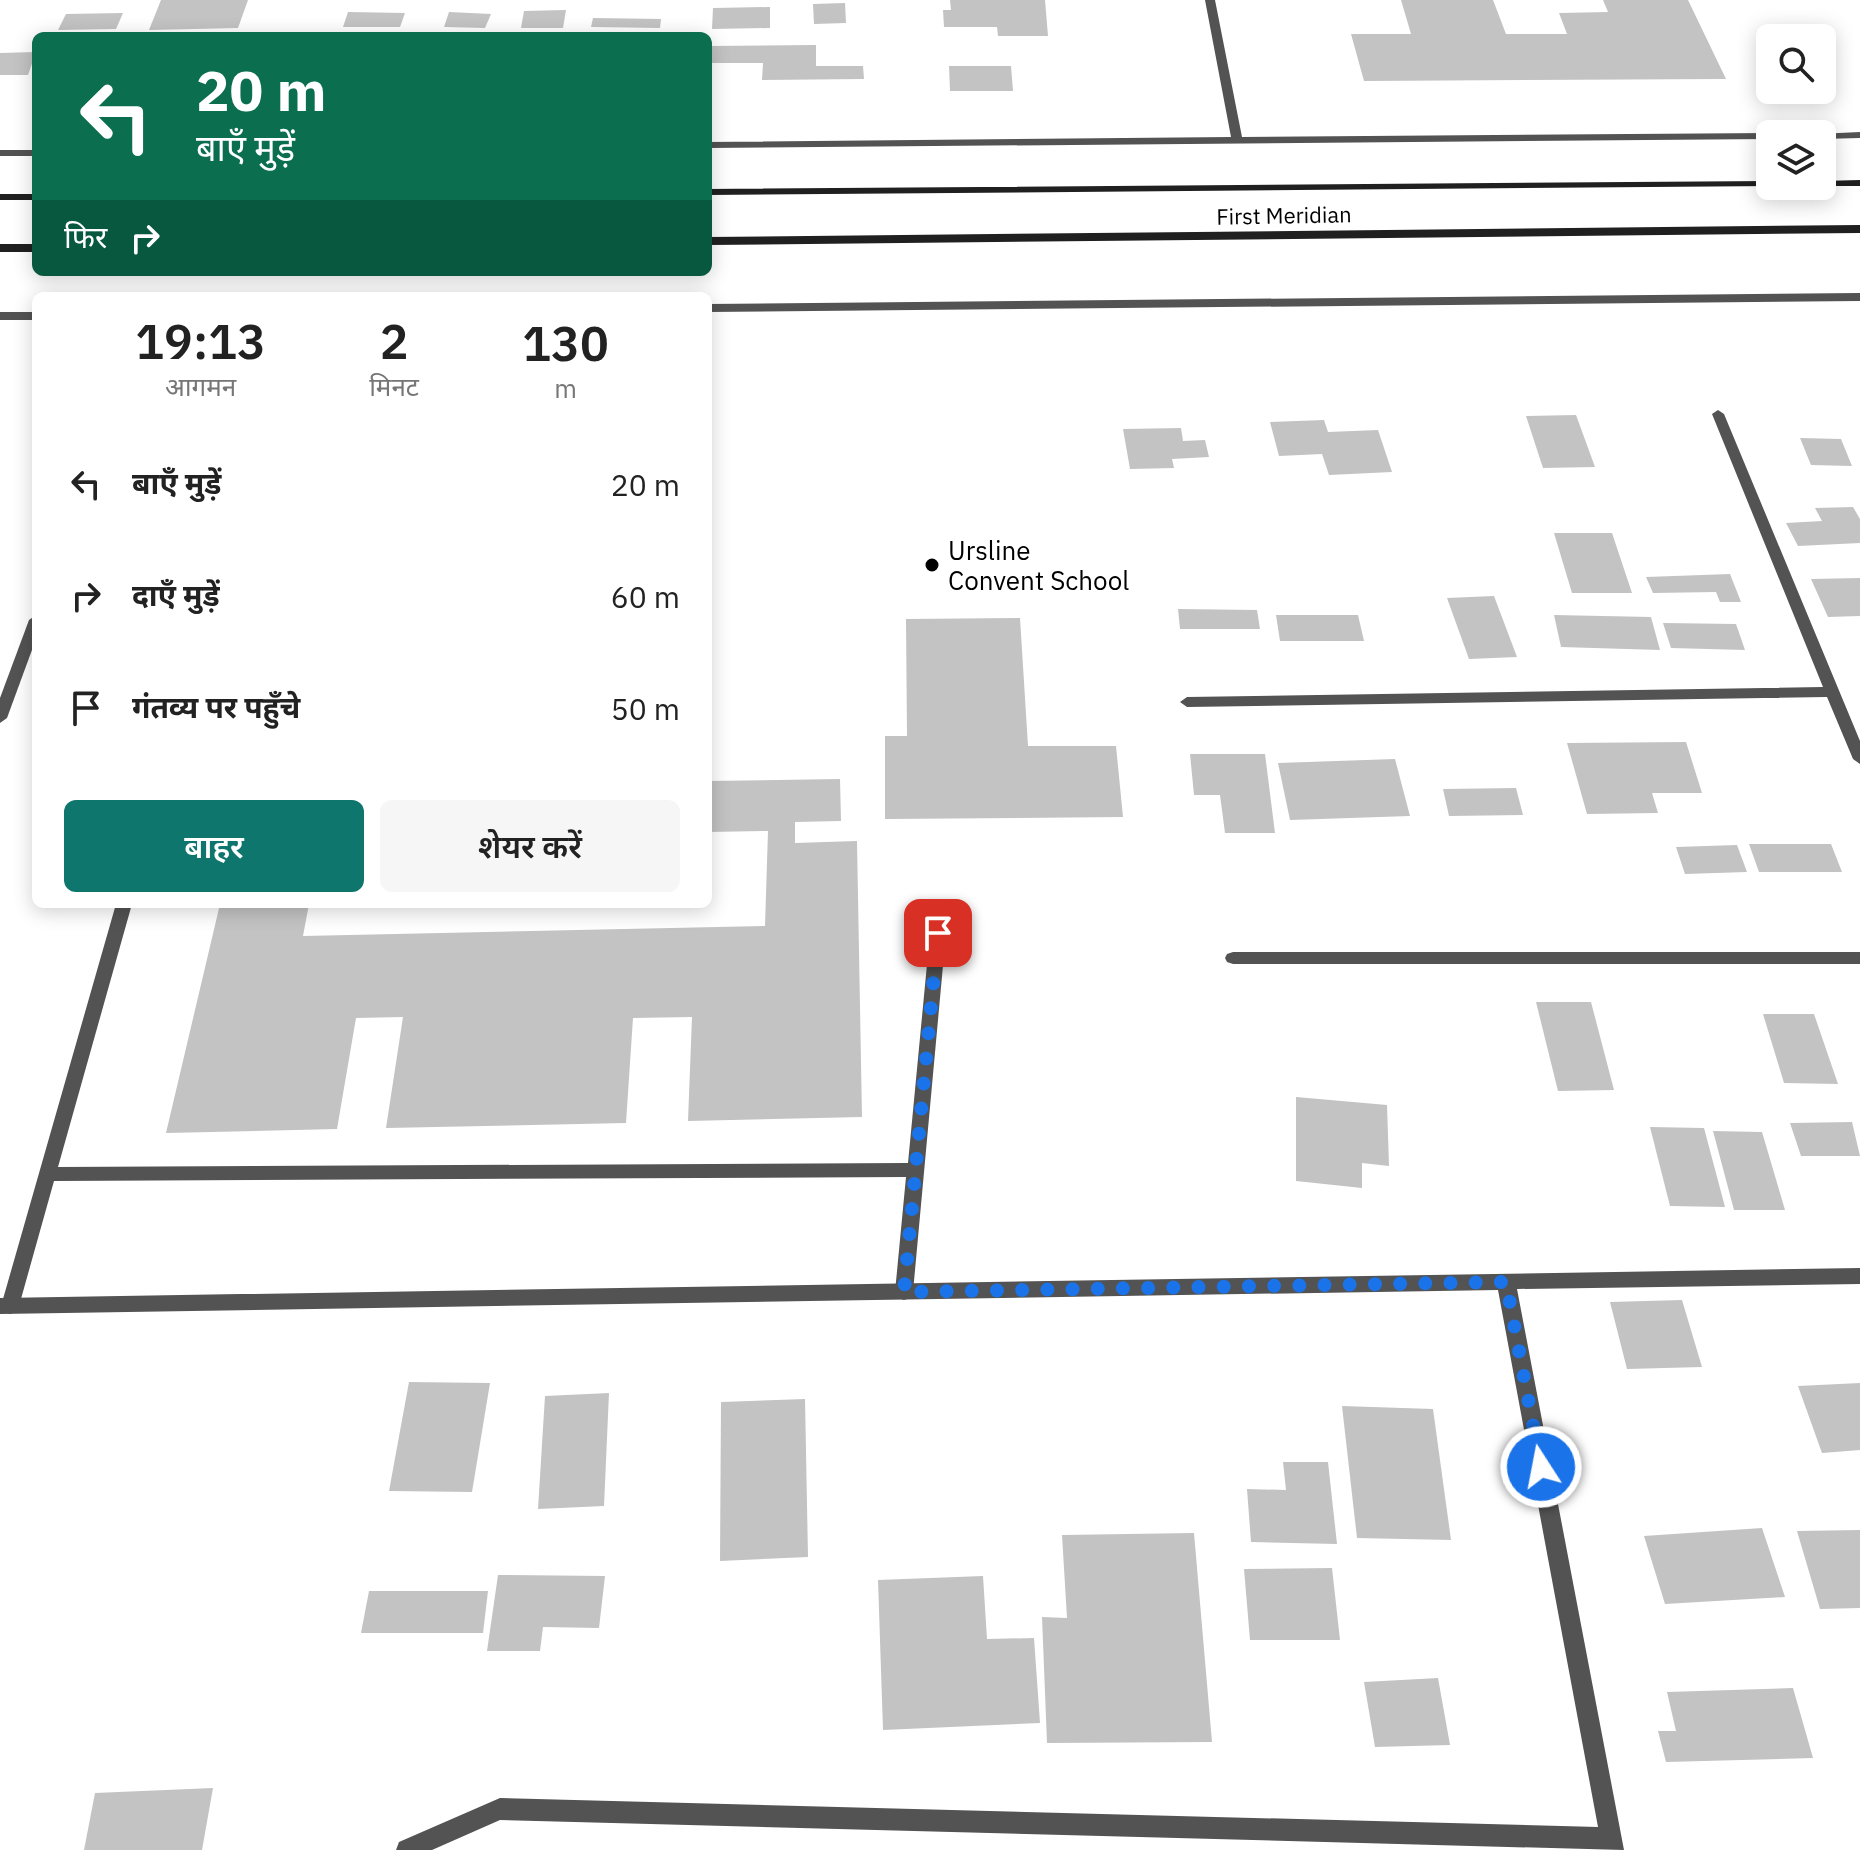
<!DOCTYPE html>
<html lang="hi">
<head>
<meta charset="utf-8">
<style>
	body { margin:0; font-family:"IBM Plex Sans","Noto Sans Devanagari",sans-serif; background:#f6f6f6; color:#222; height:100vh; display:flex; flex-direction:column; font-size:30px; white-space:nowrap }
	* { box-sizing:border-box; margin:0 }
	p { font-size:26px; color:#767676 }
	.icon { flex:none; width:44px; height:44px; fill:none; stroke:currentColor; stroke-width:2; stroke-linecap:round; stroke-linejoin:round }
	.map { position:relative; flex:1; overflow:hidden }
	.panel { position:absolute; left:32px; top:292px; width:680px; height:616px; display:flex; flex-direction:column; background:#fff; border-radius:12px; box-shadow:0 4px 20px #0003 }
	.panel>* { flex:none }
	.banner { position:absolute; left:32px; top:32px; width:680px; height:244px; border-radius:12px; box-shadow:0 4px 20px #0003; background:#0b6e4f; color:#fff; overflow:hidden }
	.buttons { position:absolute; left:1756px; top:24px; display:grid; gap:16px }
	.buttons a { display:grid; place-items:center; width:80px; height:80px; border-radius:12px; background:#fff; box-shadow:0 4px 20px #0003; font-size:40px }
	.pin { position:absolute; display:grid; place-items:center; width:68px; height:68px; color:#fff; margin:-34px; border-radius:16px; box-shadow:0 4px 12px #0006 }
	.me { position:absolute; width:88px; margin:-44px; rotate:349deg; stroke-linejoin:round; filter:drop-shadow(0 0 6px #0008) }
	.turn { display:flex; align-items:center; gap:28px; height:168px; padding:0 32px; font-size:36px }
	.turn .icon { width:104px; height:104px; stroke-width:2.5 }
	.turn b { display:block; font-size:56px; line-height:68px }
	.then { display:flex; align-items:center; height:76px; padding:0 32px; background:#0003; gap:16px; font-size:30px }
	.eta { display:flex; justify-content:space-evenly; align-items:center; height:136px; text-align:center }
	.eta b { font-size:48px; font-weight:600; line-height:56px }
	.primary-button { display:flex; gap:16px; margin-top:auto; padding:16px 32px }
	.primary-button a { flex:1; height:92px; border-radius:12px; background:#0f766e; color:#fff; font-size:32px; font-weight:600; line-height:92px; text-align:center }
	.primary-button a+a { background:#f6f6f6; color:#222 }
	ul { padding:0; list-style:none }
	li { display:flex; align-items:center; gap:24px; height:112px; padding:0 32px }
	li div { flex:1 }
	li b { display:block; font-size:30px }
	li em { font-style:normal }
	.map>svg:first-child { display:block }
	.building { fill:#c3c3c3 }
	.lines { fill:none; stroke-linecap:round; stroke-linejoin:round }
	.lane { fill:#535353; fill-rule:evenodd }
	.street { fill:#535353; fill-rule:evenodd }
	.secondary { fill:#202020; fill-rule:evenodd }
	.route { stroke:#1a73e8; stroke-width:14; stroke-dasharray:0 25.2 }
	.poi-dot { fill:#000; stroke:#fff; stroke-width:3 }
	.labels { text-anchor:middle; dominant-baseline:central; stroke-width:6; stroke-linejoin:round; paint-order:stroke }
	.far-street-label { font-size:22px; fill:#000; stroke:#fff }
	.poi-label { font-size:26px; fill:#000; stroke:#fff; text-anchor:start }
</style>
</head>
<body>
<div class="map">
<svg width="1860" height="1850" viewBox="0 0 1860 1850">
	<rect width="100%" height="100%" fill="#fff"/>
	<g class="building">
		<path d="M 161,0 L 248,0 L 238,28 L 149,30 Z"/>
		<path d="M 950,0 L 1045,0 L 1048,36 L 998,36 L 997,27 L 944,27 L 943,10 L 951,10 Z"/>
		<path d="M 1401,0 L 1493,0 L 1506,34 L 1567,34 L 1559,13 L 1608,12 L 1603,0 L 1688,0 L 1726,79 L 1364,81 L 1351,34 L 1411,34 Z"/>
		<path d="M 845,3 L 846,23 L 814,24 L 813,4 Z"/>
		<path d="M 770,7 L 770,28 L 712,29 L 713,8 Z"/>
		<path d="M 566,10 L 563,28 L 521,28 L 524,11 Z"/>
		<path d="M 348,12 L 405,13 L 400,27 L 343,27 Z"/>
		<path d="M 449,12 L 491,14 L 485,28 L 444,27 Z"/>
		<path d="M 123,13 L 116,29 L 58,30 L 66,14 Z"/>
		<path d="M 593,18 L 661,19 L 660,28 L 591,27 Z"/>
		<path d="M 816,45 L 816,66 L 863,66 L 864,79 L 762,80 L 763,63 L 708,63 L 708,46 Z"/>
		<path d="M 36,52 L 28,75 L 0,75 L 0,53 Z"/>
		<path d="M 949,66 L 1011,66 L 1013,91 L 950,91 Z"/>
		<path d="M 1576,415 L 1595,467 L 1543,468 L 1526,416 Z"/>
		<path d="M 1324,420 L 1328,432 L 1378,430 L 1392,472 L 1329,475 L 1322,454 L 1279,456 L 1270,422 Z"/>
		<path d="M 1181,428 L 1183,441 L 1205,440 L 1209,457 L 1172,459 L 1174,468 L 1130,469 L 1123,429 Z"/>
		<path d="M 1800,438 L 1841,439 L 1852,466 L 1811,465 Z"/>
		<path d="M 1853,507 L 1860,519 L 1860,543 L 1798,546 L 1786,523 L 1822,521 L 1815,508 Z"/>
		<path d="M 1554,533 L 1612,533 L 1632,593 L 1572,593 Z"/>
		<path d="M 1730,574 L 1741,602 L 1720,602 L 1716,592 L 1653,593 L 1646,577 Z"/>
		<path d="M 1860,578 L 1860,616 L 1828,617 L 1811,579 Z"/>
		<path d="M 1494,596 L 1517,657 L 1469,659 L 1447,598 Z"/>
		<path d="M 1178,609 L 1257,610 L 1260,629 L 1180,629 Z"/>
		<path d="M 1276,615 L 1358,615 L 1364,641 L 1280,641 Z"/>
		<path d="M 1554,615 L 1651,617 L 1660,650 L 1561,647 Z"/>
		<path d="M 1020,618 L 1028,746 L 1116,746 L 1123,817 L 885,819 L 885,736 L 907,736 L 906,619 Z"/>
		<path d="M 1663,623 L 1736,624 L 1745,650 L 1671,648 Z"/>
		<path d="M 1686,742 L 1702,793 L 1652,793 L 1658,813 L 1587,814 L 1567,743 Z"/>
		<path d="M 1190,754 L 1265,754 L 1275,833 L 1225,833 L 1220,795 L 1194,795 Z"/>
		<path d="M 1395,759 L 1410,816 L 1290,820 L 1278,763 Z"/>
		<path d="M 840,779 L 841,821 L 795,822 L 795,843 L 857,841 L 862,1117 L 688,1121 L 692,1017 L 633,1018 L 626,1123 L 386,1128 L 403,1017 L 356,1018 L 337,1129 L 166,1133 L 220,904 L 309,904 L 303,936 L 765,926 L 768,831 L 708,832 L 708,781 Z"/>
		<path d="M 1516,788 L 1523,815 L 1449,816 L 1443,789 Z"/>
		<path d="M 1749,844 L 1831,844 L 1842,872 L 1759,872 Z"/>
		<path d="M 1737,845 L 1747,872 L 1685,874 L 1676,847 Z"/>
		<path d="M 1536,1002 L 1591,1002 L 1614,1090 L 1558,1091 Z"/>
		<path d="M 1763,1014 L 1814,1014 L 1838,1084 L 1784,1083 Z"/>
		<path d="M 1296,1097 L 1387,1105 L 1389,1166 L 1362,1163 L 1362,1188 L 1296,1181 Z"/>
		<path d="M 1852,1122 L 1860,1156 L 1801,1156 L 1790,1123 Z"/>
		<path d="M 1650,1127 L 1704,1128 L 1725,1207 L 1670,1206 Z"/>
		<path d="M 1713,1131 L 1762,1132 L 1785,1210 L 1734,1210 Z"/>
		<path d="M 1682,1300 L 1702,1367 L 1627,1369 L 1610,1302 Z"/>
		<path d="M 409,1382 L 490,1383 L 472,1492 L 389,1491 Z"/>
		<path d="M 1860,1383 L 1860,1450 L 1822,1453 L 1798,1386 Z"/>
		<path d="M 609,1393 L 604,1506 L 538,1509 L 545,1396 Z"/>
		<path d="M 805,1399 L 808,1557 L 720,1561 L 721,1402 Z"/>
		<path d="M 1342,1406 L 1433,1409 L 1451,1540 L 1357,1538 Z"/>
		<path d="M 1283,1462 L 1328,1462 L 1337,1544 L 1251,1542 L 1247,1489 L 1286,1490 Z"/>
		<path d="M 1762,1528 L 1785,1597 L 1665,1604 L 1644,1536 Z"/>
		<path d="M 1860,1530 L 1860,1608 L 1820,1609 L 1797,1531 Z"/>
		<path d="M 1194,1533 L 1212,1742 L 1047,1743 L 1042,1617 L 1067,1618 L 1062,1535 Z"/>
		<path d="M 1332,1568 L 1340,1640 L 1250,1640 L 1244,1569 Z"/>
		<path d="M 498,1575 L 605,1576 L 599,1628 L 543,1627 L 540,1651 L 487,1651 Z"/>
		<path d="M 983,1576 L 987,1639 L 1034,1638 L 1040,1723 L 883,1730 L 878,1580 Z"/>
		<path d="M 369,1591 L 488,1591 L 483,1633 L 361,1633 Z"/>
		<path d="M 1438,1678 L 1450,1745 L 1375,1747 L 1364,1682 Z"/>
		<path d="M 1793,1688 L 1813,1758 L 1666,1762 L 1658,1731 L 1676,1731 L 1667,1692 Z"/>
		<path d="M 213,1788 L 202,1850 L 84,1850 L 95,1793 Z"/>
	</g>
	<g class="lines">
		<path class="lane" d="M 116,904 L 132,904 L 58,1167 L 908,1163 L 930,933 L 932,929 L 944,929 L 946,933 L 913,1292 L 910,1298 L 904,1300 L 898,1298 L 895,1292 L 906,1177 L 54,1181 L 19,1306 L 16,1312 L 10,1314 L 4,1312 L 1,1306 Z"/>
		<g class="street">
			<path d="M 1205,0 L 1215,0 L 1242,137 L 1770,133 L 1774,134 L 1770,134 L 1770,139 L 708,148 L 708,142 L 1231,137 Z"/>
			<path d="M 1860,132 L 1860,138 L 1822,139 L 1822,134 L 1818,134 Z"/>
			<rect x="0" y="150" width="36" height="6"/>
			<path d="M 1860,293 L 1860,301 L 708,312 L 708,304 Z"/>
			<rect x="0" y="312" width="36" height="8"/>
			<path d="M 1718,410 L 1724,414 L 1860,741 L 1860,764 L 1853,759 L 1827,697 L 1187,707 L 1180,702 L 1187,697 L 1823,687 L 1712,414 Z"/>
			<path d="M 36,615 L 36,639 L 7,718 L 0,723 L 0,698 L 29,620 Z"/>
			<path d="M 1233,952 L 1860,952 L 1860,964 L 1233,964 L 1227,962 L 1225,958 L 1227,954 Z"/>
			<path d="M 1860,1268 L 1860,1284 L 1517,1289 L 1624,1850 L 500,1820 L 432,1850 L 396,1850 L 399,1842 L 500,1798 L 1598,1827 L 1498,1290 L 0,1314 L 0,1298 Z"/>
		</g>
		<g class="secondary">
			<path d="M 1860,180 L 1860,186 L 1818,186 L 1822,186 L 1822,181 Z"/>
			<path d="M 1770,181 L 1770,186 L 1774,186 L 708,195 L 708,189 Z"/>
			<rect x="0" y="194" width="36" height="6"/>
			<path d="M 1860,225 L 1860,233 L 708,245 L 708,237 Z"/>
			<rect x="0" y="244" width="36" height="8"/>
		</g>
	</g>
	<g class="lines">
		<path class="route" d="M 938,933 L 904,1292 L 1506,1282 L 1541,1467"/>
	</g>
	<circle class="poi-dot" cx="932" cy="565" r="8"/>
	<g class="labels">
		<g class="far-street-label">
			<text transform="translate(1284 215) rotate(-1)">First Meridian</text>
		</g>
		<g class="poi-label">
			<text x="948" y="550">Ursline<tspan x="948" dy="30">Convent School</tspan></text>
		</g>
	</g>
</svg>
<div class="buttons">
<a><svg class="icon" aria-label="search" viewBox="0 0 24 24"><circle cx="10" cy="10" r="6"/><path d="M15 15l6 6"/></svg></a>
<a><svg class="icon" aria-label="layers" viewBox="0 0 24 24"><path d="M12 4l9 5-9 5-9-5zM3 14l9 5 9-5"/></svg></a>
</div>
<div class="pin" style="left:938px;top:933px;background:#d93025"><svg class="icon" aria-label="arrive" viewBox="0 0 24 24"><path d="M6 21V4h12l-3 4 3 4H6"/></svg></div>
<svg class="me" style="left:1541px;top:1467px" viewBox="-20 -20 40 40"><circle r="17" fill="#1a73e8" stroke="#fff" stroke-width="3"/><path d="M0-11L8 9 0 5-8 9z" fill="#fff"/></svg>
<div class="banner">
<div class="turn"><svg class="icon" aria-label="left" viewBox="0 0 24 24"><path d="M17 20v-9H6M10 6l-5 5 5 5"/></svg><div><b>20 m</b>बाएँ मुड़ें</div></div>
<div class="then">फिर<svg class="icon" aria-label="right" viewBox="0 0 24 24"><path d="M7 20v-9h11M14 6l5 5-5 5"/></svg></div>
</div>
<section class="panel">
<div class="eta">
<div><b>19:13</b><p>आगमन</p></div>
<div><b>2</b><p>मिनट</p></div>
<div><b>130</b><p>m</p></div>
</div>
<ul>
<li><svg class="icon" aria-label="left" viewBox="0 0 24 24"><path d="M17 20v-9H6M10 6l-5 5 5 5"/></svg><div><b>बाएँ मुड़ें</b></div><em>20 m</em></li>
<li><svg class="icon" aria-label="right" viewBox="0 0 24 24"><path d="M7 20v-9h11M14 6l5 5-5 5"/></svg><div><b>दाएँ मुड़ें</b></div><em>60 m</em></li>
<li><svg class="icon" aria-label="arrive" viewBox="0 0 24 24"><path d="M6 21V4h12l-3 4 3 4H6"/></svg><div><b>गंतव्य पर पहुँचे</b></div><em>50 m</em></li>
</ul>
<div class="primary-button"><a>बाहर</a><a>शेयर करें</a></div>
</section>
</div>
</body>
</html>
